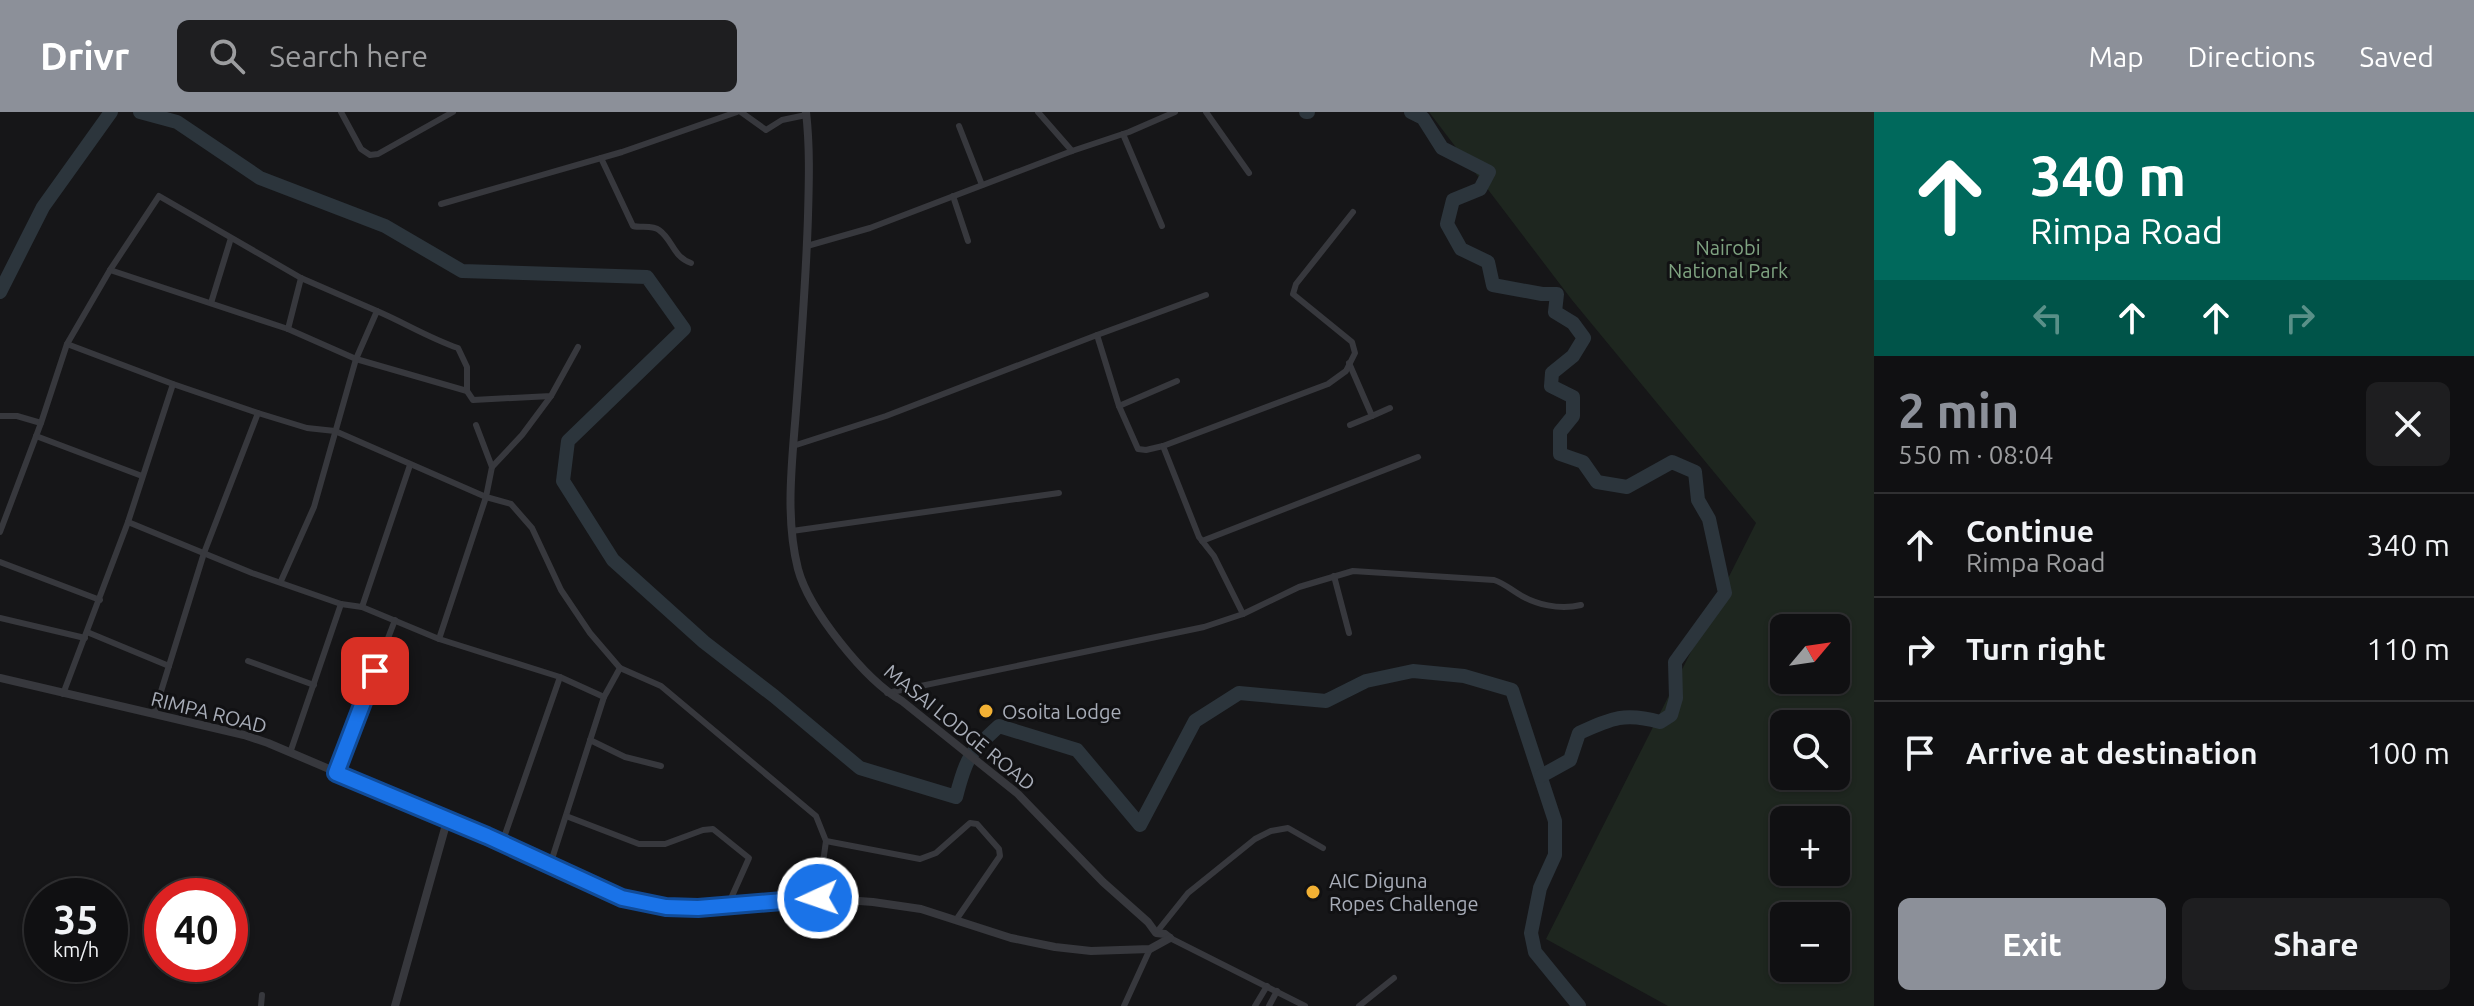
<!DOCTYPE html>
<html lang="en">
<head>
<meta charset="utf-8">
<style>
	body { margin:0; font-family:Ubuntu,sans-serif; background:#1e1e20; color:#f1f3f6; height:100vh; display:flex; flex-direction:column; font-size:30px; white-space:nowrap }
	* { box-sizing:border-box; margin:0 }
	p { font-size:26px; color:#9c9d9f }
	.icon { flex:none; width:44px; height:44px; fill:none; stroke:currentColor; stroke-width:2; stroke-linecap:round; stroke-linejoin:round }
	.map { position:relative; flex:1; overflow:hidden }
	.drawer { display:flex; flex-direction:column; background:#101012; width:600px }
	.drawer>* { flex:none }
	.banner { background:#00695c; color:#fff; overflow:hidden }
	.needle { width:52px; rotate:61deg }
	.fabs { position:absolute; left:1770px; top:502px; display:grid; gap:16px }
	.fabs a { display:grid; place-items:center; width:80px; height:80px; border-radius:12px; background:#101012; box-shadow:0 2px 6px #0004,0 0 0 2px #303032; font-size:40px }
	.speed { position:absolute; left:24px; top:766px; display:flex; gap:16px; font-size:40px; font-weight:700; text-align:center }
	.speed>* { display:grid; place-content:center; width:104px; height:104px; border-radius:50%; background:#101012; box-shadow:0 2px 6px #0004,0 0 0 2px #303032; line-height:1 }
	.speed small { font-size:20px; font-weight:400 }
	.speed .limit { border:12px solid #d22; background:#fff; color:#111 }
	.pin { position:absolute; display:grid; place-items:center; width:68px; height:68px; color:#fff; margin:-34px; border-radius:16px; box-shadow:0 4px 12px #0006 }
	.me { position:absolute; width:88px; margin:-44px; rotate:267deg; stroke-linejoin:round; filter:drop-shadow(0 0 6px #0008) }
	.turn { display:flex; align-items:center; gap:28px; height:168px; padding:0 24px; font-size:36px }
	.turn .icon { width:104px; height:104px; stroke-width:2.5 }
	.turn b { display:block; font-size:56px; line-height:68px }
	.lanes { display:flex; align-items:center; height:76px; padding:0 24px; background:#0003; justify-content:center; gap:40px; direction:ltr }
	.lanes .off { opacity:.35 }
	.round { display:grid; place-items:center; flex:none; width:84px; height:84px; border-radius:12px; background:#1e1e20 }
	.summary { display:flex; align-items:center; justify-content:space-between; height:136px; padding:0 24px }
	h1 { font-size:48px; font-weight:700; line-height:60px; color:#8c9099 }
	.button { display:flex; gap:16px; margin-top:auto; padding:16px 24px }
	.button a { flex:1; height:92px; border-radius:12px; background:#8c9099; color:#fff; font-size:32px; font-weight:700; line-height:92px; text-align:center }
	.button a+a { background:#1e1e20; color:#f1f3f6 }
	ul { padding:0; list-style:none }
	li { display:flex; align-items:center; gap:24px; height:104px; padding:0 24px; border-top:2px solid #303032 }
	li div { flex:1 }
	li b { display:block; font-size:30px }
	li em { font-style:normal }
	header { display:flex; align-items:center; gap:48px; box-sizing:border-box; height:112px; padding:0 40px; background:#8c9099; color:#fff }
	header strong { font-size:38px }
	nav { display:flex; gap:44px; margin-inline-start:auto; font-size:28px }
	.search { width:560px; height:72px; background:#1e1e20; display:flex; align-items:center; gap:20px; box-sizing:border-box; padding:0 28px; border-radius:12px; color:#9c9d9f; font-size:30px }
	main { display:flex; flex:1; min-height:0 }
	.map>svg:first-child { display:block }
	.green { fill:#1e261f; fill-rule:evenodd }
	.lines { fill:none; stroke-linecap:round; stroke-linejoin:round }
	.river { stroke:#2c353c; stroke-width:14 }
	.minor { stroke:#37383d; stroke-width:6 }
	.tertiary { stroke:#37383d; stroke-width:8 }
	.route-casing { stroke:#114b97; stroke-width:20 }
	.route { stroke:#1a73e8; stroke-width:14 }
	.poi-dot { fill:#f2b134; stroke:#111113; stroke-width:3 }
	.labels { text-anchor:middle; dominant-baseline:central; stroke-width:6; stroke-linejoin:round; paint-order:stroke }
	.park-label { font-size:20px; fill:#7fa381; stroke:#111113 }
	.poi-label { font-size:20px; fill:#a8adb8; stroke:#111113; text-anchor:start }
	.street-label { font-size:20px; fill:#a8adb8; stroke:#111113 }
</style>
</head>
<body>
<header>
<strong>Drivr</strong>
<div class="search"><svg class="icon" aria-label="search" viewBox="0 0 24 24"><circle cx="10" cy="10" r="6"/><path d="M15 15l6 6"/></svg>Search here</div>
<nav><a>Map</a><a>Directions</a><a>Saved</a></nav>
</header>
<main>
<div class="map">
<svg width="1874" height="894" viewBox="0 0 1874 894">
	<rect width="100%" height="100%" fill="#161618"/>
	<path class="green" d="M 1429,0 L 1874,0 L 1874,894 L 1668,894 L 1546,827 L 1756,411 L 1572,188 ZM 1784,516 L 1836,516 L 1836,568 L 1784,568 ZM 1784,612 L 1836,612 L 1836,664 L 1784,664 ZM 1784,708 L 1836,708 L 1836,760 L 1784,760 ZM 1784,804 L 1836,804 L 1836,856 L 1784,856 Z"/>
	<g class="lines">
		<g class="river">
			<path d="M 140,0 L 177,10 L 260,66 L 385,114 L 462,159 L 647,165 L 684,217 L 568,329 L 563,369 L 613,448 L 704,530 L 774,584 L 860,656 L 956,685 C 966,646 969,641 999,614 L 1077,638 L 1140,713 L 1195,609 L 1239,581 L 1326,589 L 1366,569 L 1413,559 L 1464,564 L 1512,578 L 1555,709 L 1555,743 L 1540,776 L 1531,821 L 1535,840 L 1579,894"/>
			<path d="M 1306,0 L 1308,0"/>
			<path d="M 1411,0 L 1423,6 L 1442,36 L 1489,60 L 1480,77 L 1453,88 L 1447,112 L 1461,137 L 1488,150 L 1493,173 L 1542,182 L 1557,182 L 1555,200 L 1573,211 L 1584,226 L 1573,244 L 1552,261 L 1551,274 L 1573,285 L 1573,304 L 1560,320 L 1560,342 L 1583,350 L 1597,370 L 1627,375 L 1672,350 L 1695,360 L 1698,388 L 1709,407 L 1725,481 L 1675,550 L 1676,586 L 1671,603 L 1660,610 C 1625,600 1612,606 1579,621 L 1570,648 L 1541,664"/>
			<path d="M 0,180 L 43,95 L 111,0"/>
		</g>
		<g class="minor">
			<path d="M 341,0 L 361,37 L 370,43 L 378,42 L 453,0"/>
			<path d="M 741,0 L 766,18 L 782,8 L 806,3"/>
			<path d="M 1038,0 L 1072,39"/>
			<path d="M 1206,0 L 1249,61"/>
			<path d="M 959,14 L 982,73"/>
			<path d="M 1123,22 L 1162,114"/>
			<path d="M 601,46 L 633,114 C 641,116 653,113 659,118 C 673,128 673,145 691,151"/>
			<path d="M 953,84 L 968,129"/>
			<path d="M 441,92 L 622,40 L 737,0"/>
			<path d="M 807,134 L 870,116 L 1072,39 L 1129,20 L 1175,0"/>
			<path d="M 110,158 L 288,217 L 356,247 L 467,279"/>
			<path d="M 211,191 L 231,126"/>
			<path d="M 288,217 L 301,166"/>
			<path d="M 1097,223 L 1206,183"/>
			<path d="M 67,232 L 173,272 L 258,301 L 307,316 L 335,319 L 486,385 L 439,527"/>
			<path d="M 1349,251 L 1372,304 L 1390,296"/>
			<path d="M 1119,294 L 1177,269"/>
			<path d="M 0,304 L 17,304 L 41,311"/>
			<path d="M 476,313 L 492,355 L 486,385 L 511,392 L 532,416 L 561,478 L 590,521 L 620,556 L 661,574 L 816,704 L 826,729 L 818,786"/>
			<path d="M 1350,313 L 1372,304"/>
			<path d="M 36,324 L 142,364"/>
			<path d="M 793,334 L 886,304 L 1097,223 L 1119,294 L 1138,337 L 1146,338 L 1163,334 L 1328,272 L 1346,259 L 1355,241 L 1352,230 L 1293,182 L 1296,172 L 1353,100"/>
			<path d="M 1163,334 L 1199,425 L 1214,444 L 1243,502"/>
			<path d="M 492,355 L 522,323 L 551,284"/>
			<path d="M 128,410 L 252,461 L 341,492 L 362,495 L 439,527 L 560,565 L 604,585 L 550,753"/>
			<path d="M 792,419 L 1059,381"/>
			<path d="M 0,420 L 41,311 L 67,232 L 110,158 L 159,84 L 301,166 L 377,199"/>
			<path d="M 1202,429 L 1418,345"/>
			<path d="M 0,450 L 100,488"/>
			<path d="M 1334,464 L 1349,521"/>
			<path d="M 281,469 L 314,395 L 356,247 L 377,199 C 405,211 429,226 458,236 L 467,255 L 467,279 L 473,288 L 551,284 L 578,235"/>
			<path d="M 362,495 L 410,353"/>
			<path d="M 0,506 L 85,526"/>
			<path d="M 87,520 L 169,554"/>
			<path d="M 248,549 L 314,573"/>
			<path d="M 887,581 L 1204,515 L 1243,502 L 1299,475 L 1353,459 L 1494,468 C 1503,471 1509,476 1517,481 C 1535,493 1560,498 1581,493"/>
			<path d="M 63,582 L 128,410 L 173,272"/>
			<path d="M 604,585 L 620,556"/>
			<path d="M 154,602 L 204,441 L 258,301"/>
			<path d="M 590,628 L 625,645 L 661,654"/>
			<path d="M 290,641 L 341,492"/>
			<path d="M 336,661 L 395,508"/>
			<path d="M 566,704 L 639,732 L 665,732 L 703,718 L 713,717 L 749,746 L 728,793"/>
			<path d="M 826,729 L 920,747 L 936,741 L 970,711 L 977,712 L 999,737 L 1000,744 L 956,808"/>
			<path d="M 502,731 L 560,565"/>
			<path d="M 1156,821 L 1188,781 L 1255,727 L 1271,719 L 1288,716 L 1323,736"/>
			<path d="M 1170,826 L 1305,894"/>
			<path d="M 261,894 L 262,883"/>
			<path d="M 1124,894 L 1150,837"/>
			<path d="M 1255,894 L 1267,874"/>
			<path d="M 1269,894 L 1277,879"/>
			<path d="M 1359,894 L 1394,866"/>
		</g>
		<g class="tertiary">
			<path d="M 806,0 C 810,34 809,69 808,104 C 806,169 801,234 796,299 C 792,350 785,406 798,457 C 809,498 865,568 902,589 L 1018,682 L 1103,770 L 1148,810 L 1156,821 L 1165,822 L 1170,826"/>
			<path d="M 0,566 L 244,623 L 268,631 L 487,724 L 622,786 L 666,795 L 698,796 L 818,786 L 873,790 L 921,797 L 1011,826 L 1055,835 L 1091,839 L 1150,837 L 1170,826"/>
			<path d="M 395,894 L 447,709"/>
		</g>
	</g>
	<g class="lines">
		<g class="route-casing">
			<path id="route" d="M 375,559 L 336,661 L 487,724 L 622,786 L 666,795 L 698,796 L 818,786"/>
		</g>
		<use href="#route" class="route"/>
	</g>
	<g class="poi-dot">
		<circle cx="986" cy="599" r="8"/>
		<circle cx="1313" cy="780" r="8"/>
	</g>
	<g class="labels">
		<g class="park-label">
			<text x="1728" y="135">Nairobi<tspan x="1728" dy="23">National Park</tspan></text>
		</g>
		<g class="poi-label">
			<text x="1002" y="599">Osoita Lodge</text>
			<text x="1329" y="768">AIC Diguna<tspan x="1329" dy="23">Ropes Challenge</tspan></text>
		</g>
		<g class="street-label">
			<text transform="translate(209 600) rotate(14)">RIMPA ROAD</text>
			<text transform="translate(960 615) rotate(39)">MASAI LODGE ROAD</text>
		</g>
	</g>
</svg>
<div class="fabs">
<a><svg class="needle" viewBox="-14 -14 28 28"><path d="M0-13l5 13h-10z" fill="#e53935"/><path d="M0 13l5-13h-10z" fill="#9c9d9f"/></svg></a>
<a><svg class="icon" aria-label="search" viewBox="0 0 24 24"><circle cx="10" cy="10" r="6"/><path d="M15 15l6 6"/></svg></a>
<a>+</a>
<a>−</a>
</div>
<div class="speed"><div>35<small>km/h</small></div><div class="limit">40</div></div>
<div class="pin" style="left:375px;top:559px;background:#d93025"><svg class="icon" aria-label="arrive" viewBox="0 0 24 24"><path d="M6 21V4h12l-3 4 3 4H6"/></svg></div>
<svg class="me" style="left:818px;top:786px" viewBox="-20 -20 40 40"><circle r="17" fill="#1a73e8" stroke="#fff" stroke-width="3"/><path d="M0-11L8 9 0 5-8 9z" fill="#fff"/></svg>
</div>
<section class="drawer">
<div class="banner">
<div class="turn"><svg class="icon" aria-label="ahead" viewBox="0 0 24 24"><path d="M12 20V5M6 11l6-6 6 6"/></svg><div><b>340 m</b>Rimpa Road</div></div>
<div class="lanes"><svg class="icon off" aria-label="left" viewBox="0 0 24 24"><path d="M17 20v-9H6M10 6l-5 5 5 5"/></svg><svg class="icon" aria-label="ahead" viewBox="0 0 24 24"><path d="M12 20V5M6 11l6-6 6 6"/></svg><svg class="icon" aria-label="ahead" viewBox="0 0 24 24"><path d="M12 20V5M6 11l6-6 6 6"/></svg><svg class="icon off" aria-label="right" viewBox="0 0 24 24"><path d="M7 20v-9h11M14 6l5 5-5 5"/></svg></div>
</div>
<div class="summary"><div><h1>2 min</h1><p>550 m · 08:04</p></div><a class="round"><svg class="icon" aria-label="close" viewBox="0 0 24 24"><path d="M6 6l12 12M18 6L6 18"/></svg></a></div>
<ul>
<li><svg class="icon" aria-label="ahead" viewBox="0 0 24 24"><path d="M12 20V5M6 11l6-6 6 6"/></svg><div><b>Continue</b><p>Rimpa Road</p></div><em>340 m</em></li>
<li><svg class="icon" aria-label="right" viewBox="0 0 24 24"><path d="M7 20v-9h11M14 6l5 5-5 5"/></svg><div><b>Turn right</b></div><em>110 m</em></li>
<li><svg class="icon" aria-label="arrive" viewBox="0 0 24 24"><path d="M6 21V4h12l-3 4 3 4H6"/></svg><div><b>Arrive at destination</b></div><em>100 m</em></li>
</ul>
<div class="button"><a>Exit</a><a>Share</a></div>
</section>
</main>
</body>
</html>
